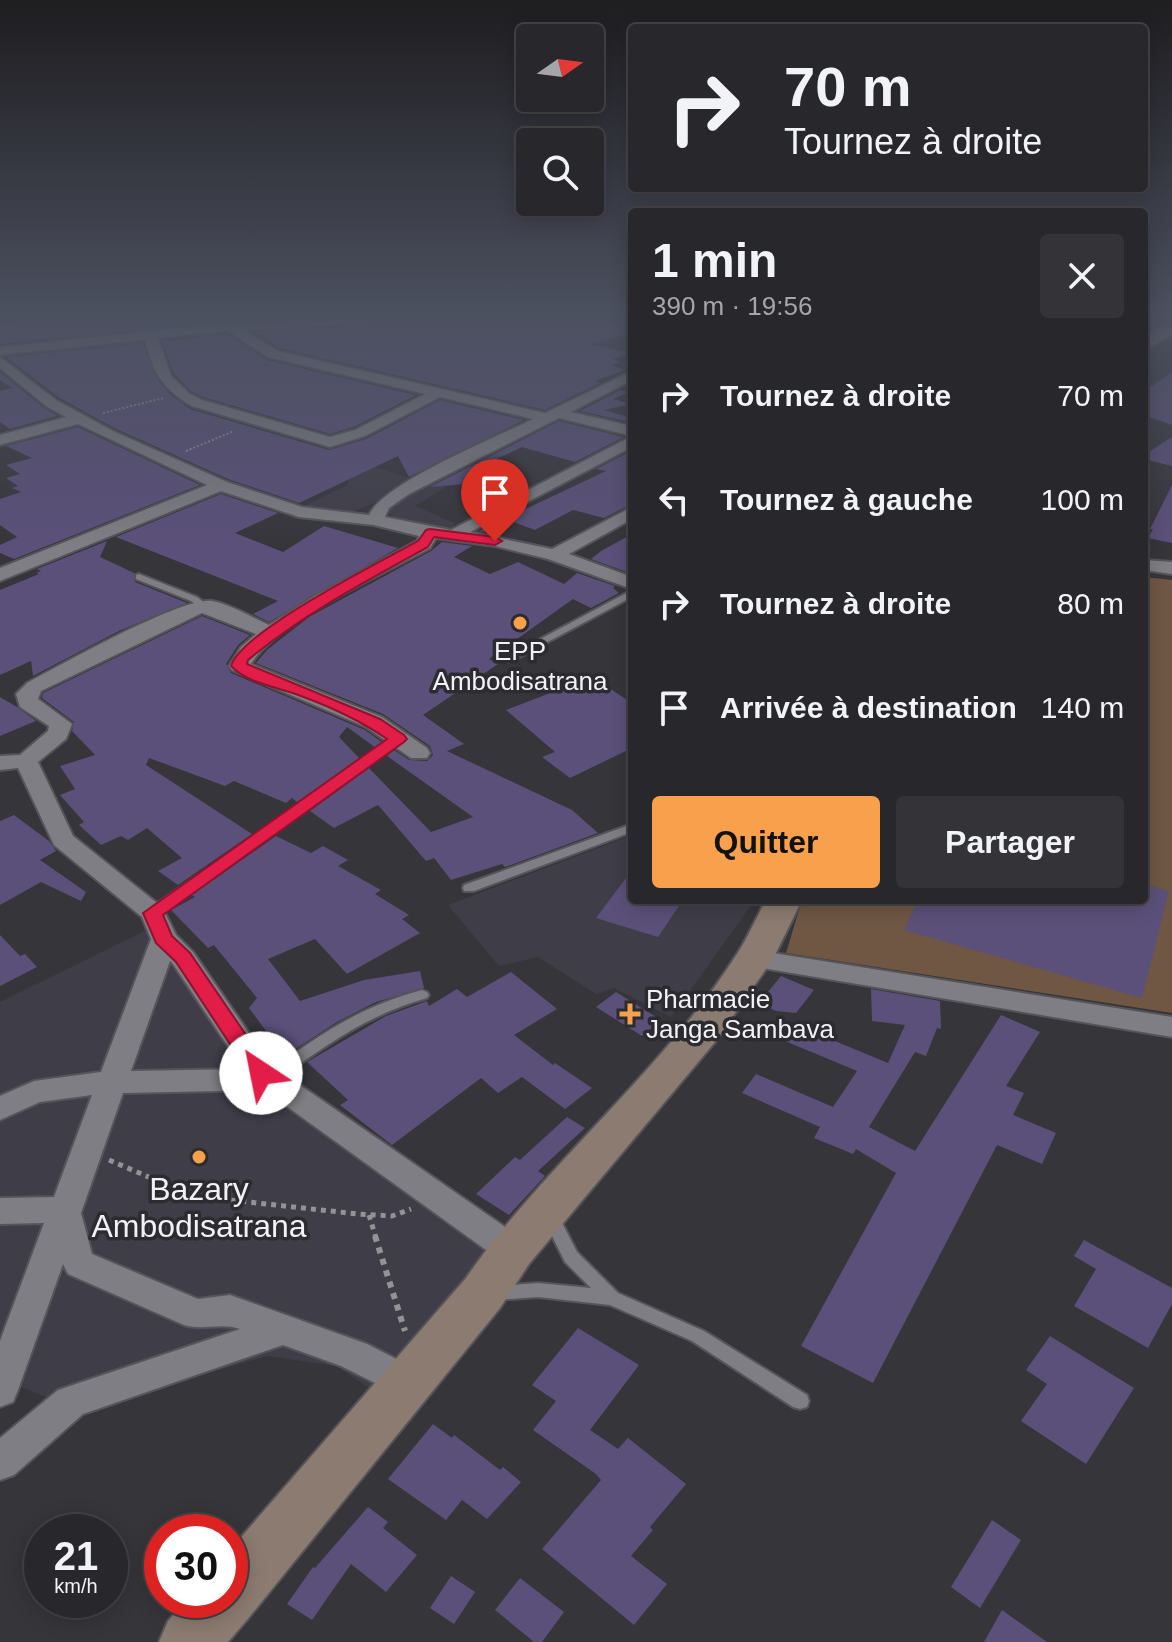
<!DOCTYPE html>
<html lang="fr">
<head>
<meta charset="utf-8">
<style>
	body { margin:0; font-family:Arial,sans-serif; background:#343438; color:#f1f3f6; height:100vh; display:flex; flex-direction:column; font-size:30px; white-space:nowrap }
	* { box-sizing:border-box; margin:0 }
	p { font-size:26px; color:#a5a6a9 }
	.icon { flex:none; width:44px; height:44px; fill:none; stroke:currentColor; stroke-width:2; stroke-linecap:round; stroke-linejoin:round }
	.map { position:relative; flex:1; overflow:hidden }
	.side { position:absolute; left:628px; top:208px; width:520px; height:696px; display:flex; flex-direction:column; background:#28282c; border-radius:8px; box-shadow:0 4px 20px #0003,0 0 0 2px #444448 }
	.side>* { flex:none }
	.guide { position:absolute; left:628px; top:24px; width:520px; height:168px; border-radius:8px; box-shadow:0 4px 20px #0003,0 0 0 2px #444448; background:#28282c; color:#f1f3f6; overflow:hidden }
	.needle { width:52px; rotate:76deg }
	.buttons { position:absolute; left:516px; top:24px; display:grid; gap:16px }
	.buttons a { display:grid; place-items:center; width:88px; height:88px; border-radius:8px; background:#28282c; box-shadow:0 4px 20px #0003,0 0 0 2px #444448; font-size:40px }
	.speed { position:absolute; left:24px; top:1514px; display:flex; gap:16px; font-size:40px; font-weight:700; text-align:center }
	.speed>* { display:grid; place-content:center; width:104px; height:104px; border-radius:50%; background:#28282c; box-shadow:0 4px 20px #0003,0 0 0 2px #444448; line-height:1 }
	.speed small { font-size:20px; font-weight:400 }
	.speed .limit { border:12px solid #d22; background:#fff; color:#111 }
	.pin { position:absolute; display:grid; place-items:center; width:68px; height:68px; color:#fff; margin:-82px -34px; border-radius:50% 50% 50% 0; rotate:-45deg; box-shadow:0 0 8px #0007 }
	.pin .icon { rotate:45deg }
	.me { position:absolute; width:88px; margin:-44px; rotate:326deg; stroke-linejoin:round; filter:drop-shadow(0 0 6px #0008) }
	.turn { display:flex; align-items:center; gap:28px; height:168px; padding:0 24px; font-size:36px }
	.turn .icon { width:104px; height:104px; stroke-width:2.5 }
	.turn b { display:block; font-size:56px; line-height:68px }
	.round { display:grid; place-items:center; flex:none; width:84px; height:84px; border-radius:8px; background:#343438 }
	.head { display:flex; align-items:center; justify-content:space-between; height:136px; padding:0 24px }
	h1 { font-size:48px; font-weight:600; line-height:60px }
	.button { display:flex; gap:16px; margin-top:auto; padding:16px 24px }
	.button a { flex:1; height:92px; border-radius:8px; background:#f8a04b; color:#111; font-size:32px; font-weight:600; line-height:92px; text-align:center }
	.button a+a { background:#343438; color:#f1f3f6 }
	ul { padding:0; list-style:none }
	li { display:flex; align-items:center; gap:24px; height:104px; padding:0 24px }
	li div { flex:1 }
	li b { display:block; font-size:30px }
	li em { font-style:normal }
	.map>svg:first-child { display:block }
	.built { fill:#3f3d48 }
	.green { fill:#6f5743 }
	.building { fill:#5b507a }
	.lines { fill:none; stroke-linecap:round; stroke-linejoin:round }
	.lane-casing { stroke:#555458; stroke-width:4 }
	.street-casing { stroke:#555458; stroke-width:4 }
	.secondary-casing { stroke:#555458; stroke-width:4 }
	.path-far2 { stroke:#939296; stroke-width:2; stroke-dasharray:2 2; stroke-linecap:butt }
	.path-far1 { stroke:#939296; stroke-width:5; stroke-dasharray:5 5; stroke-linecap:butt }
	.path { stroke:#939296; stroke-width:6; stroke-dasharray:6 6; stroke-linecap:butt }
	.lane { fill:#7f7e84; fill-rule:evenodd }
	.street { fill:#7f7e84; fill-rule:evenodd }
	.secondary { fill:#8c7b70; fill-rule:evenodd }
	.route { fill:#e11d48; stroke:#92132f; stroke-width:2 }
	.poi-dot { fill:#f8a04b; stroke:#2c2b30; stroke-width:3 }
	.labels { text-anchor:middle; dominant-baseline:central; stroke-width:7; stroke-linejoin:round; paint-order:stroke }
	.poi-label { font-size:26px; fill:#f2f1f4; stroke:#2c2b30 }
	.near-poi-label { font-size:32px; fill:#f2f1f4; stroke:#2c2b30 }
</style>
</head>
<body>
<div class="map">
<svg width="1172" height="1642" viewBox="0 0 1172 1642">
	<rect width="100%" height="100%" fill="#36353a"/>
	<g class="built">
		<path d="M 372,466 L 409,478 L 381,500 L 355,511 L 333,512 L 302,507 L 348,485 L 349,476 Z"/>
		<path d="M 448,468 L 458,472 L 444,480 L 449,485 L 415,506 L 455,523 L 449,531 L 410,523 L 387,513 L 389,502 Z"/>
		<path d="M 632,835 L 632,900 L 755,900 L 671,1017 L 614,988 L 596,994 L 538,957 L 499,966 L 448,905 Z"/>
		<path d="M 165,921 L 190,950 L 286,1083 L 512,1231 L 379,1394 L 336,1366 L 267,1356 L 80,1410 L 0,1379 L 0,1002 Z"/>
	</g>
	<path class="green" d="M 1144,577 L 1172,580 L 1172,1013 L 786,953 L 802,900 L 1144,900 Z"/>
	<g class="building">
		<path d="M 58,317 L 276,317 L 0,344 L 0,324 Z"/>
		<path d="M 409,317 L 590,317 L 629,329 L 622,331 L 629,334 L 589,344 L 631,353 L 613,359 L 621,362 L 611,365 L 625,370 L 594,381 L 600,383 L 545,410 L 279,348 L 254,332 L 400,324 Z"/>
		<path d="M 227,334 L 267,360 L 416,395 L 354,427 L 330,434 L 203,397 L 192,392 L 174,374 L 162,341 Z"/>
		<path d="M 143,343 L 158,380 L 171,395 L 190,409 L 329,450 L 366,439 L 440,400 L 524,420 L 409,477 L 398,456 L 299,503 L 228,479 L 114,428 L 58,397 L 6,357 Z"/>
		<path d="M 0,372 L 44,408 L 58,416 L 10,429 L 0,422 L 0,391 L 12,388 L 0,380 Z"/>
		<path d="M 1172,372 L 1172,425 L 1144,415 L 1144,391 Z"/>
		<path d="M 620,390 L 628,392 L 613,399 L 631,404 L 604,410 L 632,418 L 625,421 L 580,411 Z"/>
		<path d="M 559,421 L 624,437 L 575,462 L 522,447 L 490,462 L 498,481 L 430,487 Z"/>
		<path d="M 78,427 L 200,485 L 14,559 L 0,553 L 0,545 L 17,537 L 0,525 L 0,499 L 21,492 L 12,488 L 18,486 L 6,478 L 20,474 L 6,465 L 32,458 L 6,446 Z"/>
		<path d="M 1172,437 L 1172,466 L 1144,459 L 1144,455 Z"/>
		<path d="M 625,454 L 632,456 L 632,504 L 604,518 L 573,510 L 535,530 L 511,521 L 492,533 L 479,531 L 606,471 L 596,469 Z"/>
		<path d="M 1172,485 L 1172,543 L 1148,538 L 1153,529 L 1150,529 Z"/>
		<path d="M 221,494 L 278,513 L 235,533 L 283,552 L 324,526 L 398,548 L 269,622 L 253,614 L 278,601 L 116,537 Z"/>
		<path d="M 632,534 L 632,574 L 591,559 L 601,551 Z"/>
		<path d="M 107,541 L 100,557 L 134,573 L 135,582 L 187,603 L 119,631 L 33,676 L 31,661 L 0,675 L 0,590 L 39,574 L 36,573 L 41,571 L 37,569 Z"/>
		<path d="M 442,542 L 472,546 L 454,557 L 490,574 L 518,562 L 564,584 L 577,573 L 615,586 L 613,588 L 619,593 L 591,608 L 573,599 L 489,659 L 498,664 L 423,715 L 464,744 L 447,751 L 572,810 L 598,833 L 505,867 L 502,864 L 451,880 L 434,858 L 426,861 L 378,805 L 334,828 L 310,811 L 369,768 L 431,832 L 473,817 L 387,756 L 394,750 L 409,760 L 427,761 L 433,755 L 430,746 L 383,714 L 256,663 L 267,650 L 309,617 L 431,551 Z"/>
		<path d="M 202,616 L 250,635 L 238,645 L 226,664 L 231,673 L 365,730 L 383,743 L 376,748 L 347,727 L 339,737 L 360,759 L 297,802 L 292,798 L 286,803 L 234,781 L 225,786 L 149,758 L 146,765 L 252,834 L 178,885 L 158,871 L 182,858 L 147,828 L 128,840 L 121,836 L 101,845 L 79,825 L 84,822 L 60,795 L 75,789 L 60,766 L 95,755 L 72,731 L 74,722 L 42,698 L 43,693 Z"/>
		<path d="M 592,677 L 632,703 L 632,748 L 570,778 L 542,757 L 555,752 L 506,710 Z"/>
		<path d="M 0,697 L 17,707 L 36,721 L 0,736 Z"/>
		<path d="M 14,815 L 49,841 L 56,851 L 40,860 L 86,892 L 81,901 L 41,882 L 0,905 L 0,821 Z"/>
		<path d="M 276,836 L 311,853 L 323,846 L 348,860 L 338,866 L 381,890 L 375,894 L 409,915 L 402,919 L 420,933 L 347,974 L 315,939 L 268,959 L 300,1001 L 364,980 L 420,971 L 424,988 L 376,1002 L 337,1022 L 294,1050 L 291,1047 L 274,1054 L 260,1034 L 266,1031 L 249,1008 L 257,998 L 214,945 L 208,948 L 171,910 L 195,897 L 192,895 Z"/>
		<path d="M 632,870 L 632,900 L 683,900 L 658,937 L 596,918 Z"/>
		<path d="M 1144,884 L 1169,891 L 1142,998 L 904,930 L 918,900 L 1144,900 Z"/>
		<path d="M 0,935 L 20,956 L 25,954 L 37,967 L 0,986 Z"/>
		<path d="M 511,972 L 557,1009 L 514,1035 L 553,1065 L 555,1063 L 592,1088 L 565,1109 L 522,1077 L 498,1093 L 481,1078 L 392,1145 L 340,1105 L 348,1100 L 307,1062 L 386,1016 L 427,1001 L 429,1006 L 457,989 L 467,997 Z"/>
		<path d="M 781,976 L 814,990 L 796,1013 L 776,1011 L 759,1003 Z"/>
		<path d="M 871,989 L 940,1001 L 941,1029 L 937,1028 L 926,1056 L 915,1052 L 869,1127 L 915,1151 L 1001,1015 L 1040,1032 L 1006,1086 L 1024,1093 L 1013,1115 L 1056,1133 L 1042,1164 L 997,1145 L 873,1383 L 801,1346 L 896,1173 L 856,1149 L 853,1154 L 814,1138 L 820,1127 L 742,1093 L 756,1074 L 833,1107 L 857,1071 L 785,1041 L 796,1025 L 888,1063 L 905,1025 L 872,1021 Z"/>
		<path d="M 616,992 L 661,1020 L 642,1036 L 596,1007 Z"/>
		<path d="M 567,1117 L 585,1128 L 538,1171 L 545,1176 L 509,1215 L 476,1194 L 515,1157 L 520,1160 Z"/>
		<path d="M 1084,1240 L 1172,1288 L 1172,1304 L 1148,1348 L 1074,1306 L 1096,1269 L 1074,1256 Z"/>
		<path d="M 578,1328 L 639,1365 L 590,1430 L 618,1449 L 628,1438 L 686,1484 L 650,1527 L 653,1530 L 631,1556 L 667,1584 L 634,1625 L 542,1549 L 601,1480 L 596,1474 L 533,1430 L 556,1401 L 532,1385 Z"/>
		<path d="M 1050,1336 L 1134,1388 L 1086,1464 L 1021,1421 L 1047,1384 L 1026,1370 Z"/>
		<path d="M 433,1424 L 452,1438 L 454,1435 L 500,1470 L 503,1467 L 521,1482 L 487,1519 L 462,1500 L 446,1520 L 388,1479 Z"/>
		<path d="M 368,1507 L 388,1522 L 383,1528 L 417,1555 L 386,1592 L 351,1564 L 312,1620 L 287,1604 L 313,1567 L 315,1568 Z"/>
		<path d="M 992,1520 L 1021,1540 L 980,1608 L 951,1587 Z"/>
		<path d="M 451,1576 L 475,1592 L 454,1624 L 430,1608 Z"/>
		<path d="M 520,1578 L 564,1612 L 542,1642 L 534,1642 L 495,1610 Z"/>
		<path d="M 1002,1610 L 1047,1642 L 984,1642 Z"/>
	</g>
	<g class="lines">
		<g class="lane-casing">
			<g id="lane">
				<path d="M 139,574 L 197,597 L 210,607 L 205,610 L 191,601 L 136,579 L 136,575 Z"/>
				<path d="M 632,590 L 632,597 L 512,661 L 508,662 L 503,659 Z"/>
				<path d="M 398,736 L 404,739 L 402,741 L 158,916 L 148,916 L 146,913 L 148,910 Z"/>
				<path d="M 632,824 L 632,832 L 474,891 L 464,891 L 463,888 L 464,885 Z"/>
				<path d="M 422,990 L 427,992 L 429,995 L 427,998 C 367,1015 324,1046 274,1083 L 269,1084 L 264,1083 L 262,1079 L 264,1075 C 316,1037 358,1007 422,990 Z"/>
				<path d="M 551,1211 L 557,1213 L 577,1252 L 618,1293 L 704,1331 L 807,1395 L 809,1401 L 807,1407 L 800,1409 L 793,1407 L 692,1341 L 610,1305 L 538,1297 L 496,1300 L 490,1298 L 487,1293 L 490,1288 L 496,1286 L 538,1283 L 591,1288 L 565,1262 L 543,1218 L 545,1213 Z"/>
			</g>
		</g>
		<g class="street-casing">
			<g id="street">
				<path d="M 336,317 L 406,317 L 400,321 L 244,330 L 278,351 L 545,413 L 632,371 L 632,380 L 571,412 L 632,426 L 632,436 L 559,418 L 409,494 L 389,508 L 385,517 L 451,530 L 632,436 L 632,447 L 470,532 L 552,549 L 632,507 L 632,519 L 569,554 L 632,577 L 632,589 L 548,559 L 495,546 L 436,538 L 430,548 C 383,574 278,620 251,664 L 382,717 L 427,748 L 430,753 L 427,758 L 411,758 L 366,727 L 232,670 L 229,666 L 241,647 L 256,634 L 202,613 L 41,691 L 38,699 L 72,724 L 66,739 L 38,762 L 73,836 L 162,907 L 176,935 L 193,952 L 271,1065 L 524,1240 L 529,1250 L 524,1260 L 512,1264 L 500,1260 L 264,1090 L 123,1093 L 81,1213 L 92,1254 L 198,1299 L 230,1295 L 367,1344 L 420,1371 L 425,1383 L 420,1395 L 407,1399 L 341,1366 L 283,1345 L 83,1414 L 14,1475 L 0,1480 L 0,1438 L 58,1390 L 240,1329 C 221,1322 203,1331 184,1325 L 68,1274 L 63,1264 L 18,1390 L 13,1402 L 0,1407 L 0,1341 L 44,1223 L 0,1224 L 0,1198 L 54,1197 L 92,1095 L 40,1102 L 0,1120 L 0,1096 L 34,1081 L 101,1072 L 151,939 L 142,917 L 54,845 L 18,768 L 0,770 L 0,756 L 20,755 L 48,731 L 49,726 L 20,707 L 16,694 L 27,683 C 61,665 181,597 212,601 C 230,604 251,617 269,625 L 315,596 L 417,541 L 419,536 L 374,525 L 299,517 L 221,491 L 0,581 L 0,568 L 207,485 L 78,424 L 0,445 L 0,435 L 66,417 L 46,406 L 0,368 L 0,357 L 56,400 L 113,431 L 227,482 L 302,507 L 369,515 C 385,482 497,437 533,419 L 440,397 L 365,436 L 330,447 L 192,406 C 163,390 152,371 145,340 L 0,355 L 0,347 L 230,323 ZM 228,331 L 268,357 L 425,394 L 355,430 L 330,437 L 202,400 L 190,394 L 171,376 L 158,338 ZM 170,961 L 173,964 L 243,1069 L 131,1071 Z"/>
				<path d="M 1144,560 L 1172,562 L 1172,574 L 1144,570 Z"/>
				<path d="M 754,950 L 1172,1017 L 1172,1037 L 744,965 L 740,959 L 744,953 Z"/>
			</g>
		</g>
		<g class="secondary-casing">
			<g id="secondary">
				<path d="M 1172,321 L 1172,335 L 1144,350 L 1144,336 Z"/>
				<path d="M 766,900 L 802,900 L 773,959 L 715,1042 L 529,1264 L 500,1308 L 246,1621 L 228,1642 L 159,1642 L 168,1621 L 186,1600 L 230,1600 L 230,1550 L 466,1278 C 546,1163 661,1073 737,954 C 748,937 756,918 766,900 Z"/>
			</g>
		</g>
		<g class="path-far2">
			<path d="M 103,413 L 164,398"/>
			<path d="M 186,451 L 234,431"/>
		</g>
		<g class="path-far1">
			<path d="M 109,1160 L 193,1196 L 358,1214 L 392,1216 L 411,1209"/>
			<path d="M 369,1215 L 376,1238"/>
		</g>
		<path class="path" d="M 375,1236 L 405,1331"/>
		<use href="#lane" class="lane"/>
		<use href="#street" class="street"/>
		<use href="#secondary" class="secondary"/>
	</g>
	<linearGradient id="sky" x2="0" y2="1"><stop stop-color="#1e1d20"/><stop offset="0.58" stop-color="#4c5160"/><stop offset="1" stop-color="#4c5160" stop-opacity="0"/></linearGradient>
	<rect width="1172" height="547" fill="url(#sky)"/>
	<path class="route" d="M 430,529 L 495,537 L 502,541 L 495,545 L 434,537 L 428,547 C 366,581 303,614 248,660 L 247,664 L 380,719 L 404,735 L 407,739 L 404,742 L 163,915 L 172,936 L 190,953 L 272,1073 L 269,1079 L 253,1079 L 176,962 L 156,943 L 143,913 L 387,739 C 361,721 331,707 301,696 C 279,687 248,684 231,666 C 241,631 382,561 418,541 L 426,530 Z"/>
	<g class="poi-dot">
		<circle cx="520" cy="623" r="8"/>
		<path d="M626 1002h8v8h8v8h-8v8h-8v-8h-8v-8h8z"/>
		<circle cx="199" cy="1157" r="8"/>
	</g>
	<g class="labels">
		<g class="poi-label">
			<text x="520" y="651">EPP<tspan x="520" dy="30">Ambodisatrana</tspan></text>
			<text x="646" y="999" text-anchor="start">Pharmacie<tspan x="646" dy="30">Janga Sambava</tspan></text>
		</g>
		<g class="near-poi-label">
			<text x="199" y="1189">Bazary<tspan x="199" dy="37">Ambodisatrana</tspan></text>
		</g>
	</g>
</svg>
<div class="buttons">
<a><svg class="needle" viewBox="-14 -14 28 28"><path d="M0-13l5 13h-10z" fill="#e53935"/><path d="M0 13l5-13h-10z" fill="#a5a6a9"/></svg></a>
<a><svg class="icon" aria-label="search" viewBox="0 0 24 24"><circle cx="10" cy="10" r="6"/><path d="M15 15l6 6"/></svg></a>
</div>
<div class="speed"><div>21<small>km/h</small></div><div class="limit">30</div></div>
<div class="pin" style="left:495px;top:541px;background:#d93025"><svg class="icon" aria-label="arrive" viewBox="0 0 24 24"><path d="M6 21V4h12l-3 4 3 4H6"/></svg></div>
<svg class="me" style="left:261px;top:1073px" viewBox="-20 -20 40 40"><circle r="19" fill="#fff"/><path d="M0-13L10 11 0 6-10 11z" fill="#e11d48"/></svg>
<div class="guide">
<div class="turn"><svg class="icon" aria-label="right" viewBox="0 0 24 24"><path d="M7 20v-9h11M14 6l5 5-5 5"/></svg><div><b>70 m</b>Tournez à droite</div></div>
</div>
<section class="side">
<div class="head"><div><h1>1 min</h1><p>390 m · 19:56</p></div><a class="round"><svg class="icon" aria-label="close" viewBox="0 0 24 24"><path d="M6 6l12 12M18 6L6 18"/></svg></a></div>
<ul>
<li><svg class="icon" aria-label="right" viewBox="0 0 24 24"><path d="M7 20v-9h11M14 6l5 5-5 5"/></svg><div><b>Tournez à droite</b></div><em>70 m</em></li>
<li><svg class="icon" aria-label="left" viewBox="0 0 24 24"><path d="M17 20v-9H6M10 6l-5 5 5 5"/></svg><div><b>Tournez à gauche</b></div><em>100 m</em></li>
<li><svg class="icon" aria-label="right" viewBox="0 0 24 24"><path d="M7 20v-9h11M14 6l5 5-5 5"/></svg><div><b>Tournez à droite</b></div><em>80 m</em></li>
<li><svg class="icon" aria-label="arrive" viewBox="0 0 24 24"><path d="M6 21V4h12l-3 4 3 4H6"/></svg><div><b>Arrivée à destination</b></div><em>140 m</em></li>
</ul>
<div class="button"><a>Quitter</a><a>Partager</a></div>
</section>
</div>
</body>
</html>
